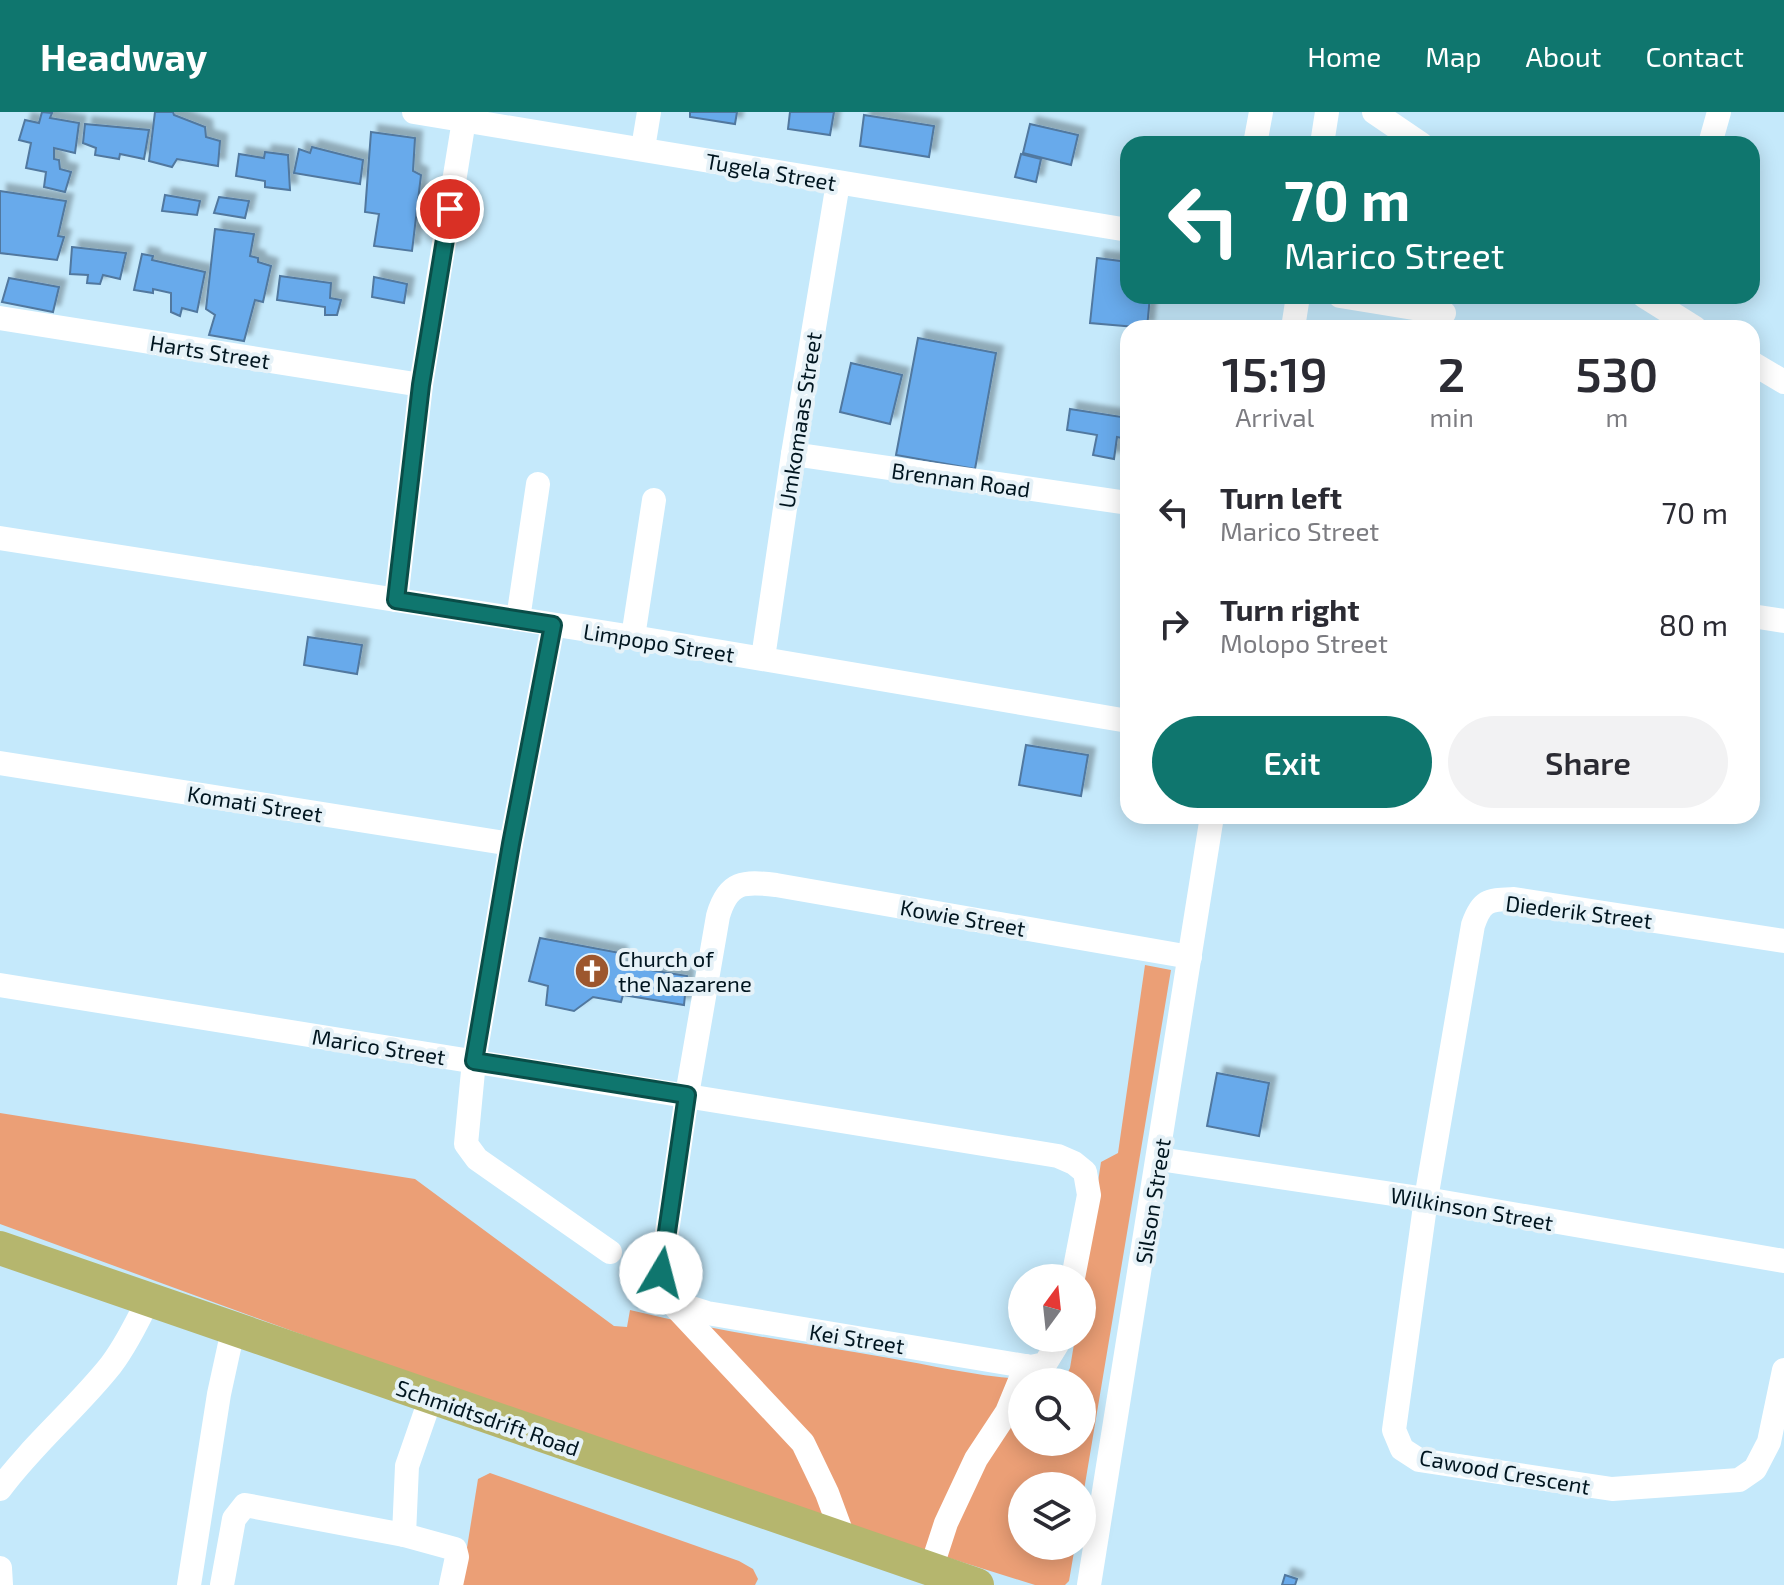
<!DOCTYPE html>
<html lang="en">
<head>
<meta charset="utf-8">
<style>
	body { margin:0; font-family:"Exo 2",sans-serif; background:#f2f2f3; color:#2b2b33; height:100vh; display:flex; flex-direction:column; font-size:30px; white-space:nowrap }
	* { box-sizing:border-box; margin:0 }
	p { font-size:26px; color:#7c7c81 }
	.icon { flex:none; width:44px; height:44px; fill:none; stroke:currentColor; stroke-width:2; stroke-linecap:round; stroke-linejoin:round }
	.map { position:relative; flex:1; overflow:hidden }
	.side { position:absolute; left:1120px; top:208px; width:640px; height:504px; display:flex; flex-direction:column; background:#fff; border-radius:24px; box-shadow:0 4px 20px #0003 }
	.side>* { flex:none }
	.hud { position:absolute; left:1120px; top:24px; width:640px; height:168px; border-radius:24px; box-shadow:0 4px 20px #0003; background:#0f766e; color:#fff; overflow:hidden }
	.needle { width:52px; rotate:15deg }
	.buttons { position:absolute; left:1008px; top:1152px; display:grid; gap:16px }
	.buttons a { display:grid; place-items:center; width:88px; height:88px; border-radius:50%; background:#fff; box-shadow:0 4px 20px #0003; font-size:40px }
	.pin { position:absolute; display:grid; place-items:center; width:68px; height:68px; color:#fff; margin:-34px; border:4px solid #fff; border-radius:50%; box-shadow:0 2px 8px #0007 }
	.me { position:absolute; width:88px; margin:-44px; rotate:8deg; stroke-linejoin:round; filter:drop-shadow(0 0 6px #0008) }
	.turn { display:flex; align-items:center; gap:28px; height:168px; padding:0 32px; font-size:36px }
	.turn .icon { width:104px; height:104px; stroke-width:2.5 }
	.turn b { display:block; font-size:56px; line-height:68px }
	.eta { display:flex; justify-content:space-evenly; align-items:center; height:136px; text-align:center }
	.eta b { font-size:48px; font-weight:600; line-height:56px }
	.button { display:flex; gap:16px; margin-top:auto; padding:16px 32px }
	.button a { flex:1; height:92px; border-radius:48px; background:#0f766e; color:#fff; font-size:32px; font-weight:600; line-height:92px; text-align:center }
	.button a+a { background:#f2f2f3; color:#2b2b33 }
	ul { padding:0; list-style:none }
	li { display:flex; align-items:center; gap:24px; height:112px; padding:0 32px }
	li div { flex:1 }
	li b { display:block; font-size:30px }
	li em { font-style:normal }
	header { display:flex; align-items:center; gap:48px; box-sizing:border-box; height:112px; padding:0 40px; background:#0f766e; color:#fff }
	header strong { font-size:38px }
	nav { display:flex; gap:44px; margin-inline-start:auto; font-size:28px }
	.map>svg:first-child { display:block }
	.green { fill:#eb9f76; fill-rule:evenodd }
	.building { fill:#67aaeb; stroke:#51789f; stroke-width:2; filter:url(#shadow) }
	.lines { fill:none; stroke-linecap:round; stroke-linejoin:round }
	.minor { stroke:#fff; stroke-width:24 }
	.highway { stroke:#b5b66e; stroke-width:34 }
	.route-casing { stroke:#0a4d48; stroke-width:20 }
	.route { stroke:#0f766e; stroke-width:14 }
	.labels { text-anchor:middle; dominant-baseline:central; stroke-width:8; stroke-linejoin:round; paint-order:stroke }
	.street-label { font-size:22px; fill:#00151f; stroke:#e6f2f8 }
	.poi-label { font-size:22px; fill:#00151f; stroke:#e6f2f8; text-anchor:start }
</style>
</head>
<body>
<header>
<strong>Headway</strong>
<nav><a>Home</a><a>Map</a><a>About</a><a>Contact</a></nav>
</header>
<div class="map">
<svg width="1784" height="1473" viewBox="0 0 1784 1473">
	<defs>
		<filter id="shadow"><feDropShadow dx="7" dy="-7" stdDeviation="2" flood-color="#0004"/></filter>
	</defs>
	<rect width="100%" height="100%" fill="#c5e9fb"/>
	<g class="green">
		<path d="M 1145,853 L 1171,858 L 1082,1390 L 1082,1374 L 1022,1374 L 1022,1434 L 1075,1434 L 1069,1469 L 1065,1473 L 1035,1473 L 873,1422 L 453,1278 L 0,1112 L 0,1001 L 415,1067 L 614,1214 L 627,1215 L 630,1198 C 715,1219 802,1231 889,1246 C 942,1255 1012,1273 1065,1266 L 1070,1256 L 1075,1226 L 1082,1226 L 1082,1177 L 1101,1050 L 1118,1041 ZM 1022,1270 L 1082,1270 L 1082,1330 L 1022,1330 Z"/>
		<path d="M 490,1361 L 739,1449 L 753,1457 L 758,1467 L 755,1473 L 461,1473 L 478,1367 Z"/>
	</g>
	<g class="building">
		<path d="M 42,0 L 52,1 L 50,6 L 79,11 L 75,41 L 54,36 L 54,47 L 59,48 L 60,57 L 71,60 L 65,80 L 44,75 L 46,60 L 26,56 L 31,31 L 19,28 L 25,8 L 39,11 Z"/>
		<path d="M 155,0 L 173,0 L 174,3 L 205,15 L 206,25 L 220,29 L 218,54 L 177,47 L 172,55 L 149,49 Z"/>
		<path d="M 690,0 L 737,0 L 735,12 L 690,5 Z"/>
		<path d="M 790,0 L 834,0 L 830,23 L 788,17 Z"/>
		<path d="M 864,3 L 934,14 L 929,45 L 860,34 Z"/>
		<path d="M 85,12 L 149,18 L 144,47 L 120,42 L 119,47 L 95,43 L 96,36 L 83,31 Z"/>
		<path d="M 1030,12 L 1078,23 L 1071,53 L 1023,41 Z"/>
		<path d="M 371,20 L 415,26 L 413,59 L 421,63 L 412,139 L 374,134 L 379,102 L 365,100 Z"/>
		<path d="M 312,35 L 363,48 L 360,72 L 294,61 L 299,37 L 310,41 Z"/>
		<path d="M 265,40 L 288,43 L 290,78 L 265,75 L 265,69 L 236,64 L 239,42 L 264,46 Z"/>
		<path d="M 1021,42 L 1041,47 L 1036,70 L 1015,65 Z"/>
		<path d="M 0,79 L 66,89 L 58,124 L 64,125 L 57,148 L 0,141 Z"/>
		<path d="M 165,83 L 200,89 L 197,103 L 162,99 Z"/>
		<path d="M 219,85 L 249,89 L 245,106 L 214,101 Z"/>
		<path d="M 215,117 L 254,122 L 250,144 L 258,146 L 258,150 L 271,154 L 263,190 L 255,188 L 244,229 L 209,223 L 215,203 L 206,197 Z"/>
		<path d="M 72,135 L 126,141 L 120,167 L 103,163 L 100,172 L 87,171 L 88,163 L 70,162 Z"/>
		<path d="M 142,142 L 153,144 L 152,148 L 205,160 L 197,200 L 182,196 L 180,204 L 171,200 L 171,181 L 153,177 L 153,181 L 134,178 Z"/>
		<path d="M 1097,146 L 1128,150 L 1128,184 L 1150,184 L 1147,216 L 1090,211 Z"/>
		<path d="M 280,164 L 331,171 L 330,186 L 341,188 L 337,203 L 325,203 L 325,195 L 277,188 Z"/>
		<path d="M 374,165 L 407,172 L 404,191 L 372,185 Z"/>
		<path d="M 9,166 L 59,175 L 53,200 L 2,190 Z"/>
		<path d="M 918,226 L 996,241 L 975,357 L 896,343 Z"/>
		<path d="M 851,251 L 902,263 L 890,312 L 840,300 Z"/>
		<path d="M 1070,297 L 1128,306 L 1126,327 L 1117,325 L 1114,347 L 1093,343 L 1097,323 L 1067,318 Z"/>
		<path d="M 308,525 L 362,533 L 357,562 L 304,553 Z"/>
		<path d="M 1026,633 L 1088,643 L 1081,684 L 1019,673 Z"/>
		<path d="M 540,826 L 620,841 L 620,853 L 687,864 L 684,893 L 623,883 L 621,890 L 593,885 L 574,899 L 546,893 L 548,874 L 529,869 Z"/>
		<path d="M 1217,961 L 1269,971 L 1259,1024 L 1207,1014 Z"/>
		<path d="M 1285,1463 L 1297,1467 L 1295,1473 L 1282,1473 Z"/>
	</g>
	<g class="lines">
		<g class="minor">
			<path d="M 414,0 L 1128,118"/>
			<path d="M 1374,0 L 1421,32"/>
			<path d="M 1255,32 L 1261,0"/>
			<path d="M 1322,32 L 1327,0"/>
			<path d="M 1710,32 L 1719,0"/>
			<path d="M 643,36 L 649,0"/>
			<path d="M 1340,184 L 1444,201"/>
			<path d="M 1644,184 L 1695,216"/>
			<path d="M 0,206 L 421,273"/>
			<path d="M 1293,216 L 1298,184"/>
			<path d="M 1752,251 L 1784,270"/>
			<path d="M 793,342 L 1128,391"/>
			<path d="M 0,426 L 633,525 L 1128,609"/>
			<path d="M 396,488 L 421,273 L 464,8"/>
			<path d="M 1752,504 L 1784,509"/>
			<path d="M 518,507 L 538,372"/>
			<path d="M 553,513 L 511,732 L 474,949 L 466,1032 L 477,1047 L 610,1140"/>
			<path d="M 633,525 L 654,388"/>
			<path d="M 763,546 L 793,342 L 838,71"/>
			<path d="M 0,651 L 511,732"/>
			<path d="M 1784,829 L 1514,787 C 1489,788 1482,787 1473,813 L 1426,1087 L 1394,1318 L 1402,1337 L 1419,1348 L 1612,1377 L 1739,1368 L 1755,1357 L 1769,1330 L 1784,1258"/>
			<path d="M 0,873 L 1058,1044 L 1074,1051 L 1085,1060 L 1089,1083 L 1073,1166"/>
			<path d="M 1159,1047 L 1426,1087 L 1784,1149"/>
			<path d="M 672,1190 L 707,1201 L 1031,1255 L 1045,1252 L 1061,1226"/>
			<path d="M 0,1377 C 33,1332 77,1296 111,1253 C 126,1233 137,1211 148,1188"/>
			<path d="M 404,1423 L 455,1437 L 457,1445 L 451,1473"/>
			<path d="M 844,1427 L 827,1381 L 803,1331 L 670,1189 L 661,1161 L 687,983 L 718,804 C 728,769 744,769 776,773 L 1190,845"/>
			<path d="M 0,1456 L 1,1473"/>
			<path d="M 931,1457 L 946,1411 L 976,1347 L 1007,1300 L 1026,1254"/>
			<path d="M 189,1473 L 219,1282 L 233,1218"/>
			<path d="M 222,1473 L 234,1407 L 245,1393 L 404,1423 L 407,1354 L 431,1285"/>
			<path d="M 1089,1473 L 1212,704"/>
		</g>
		<path class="highway" d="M 0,1136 L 977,1473"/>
	</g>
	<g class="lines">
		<g class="route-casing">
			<path id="route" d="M 450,97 L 421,273 L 396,488 L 553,513 L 511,732 L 474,949 L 687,983 L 661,1161"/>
		</g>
		<use href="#route" class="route"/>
	</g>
	<defs>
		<g id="church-disc" transform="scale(1.8)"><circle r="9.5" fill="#9d572e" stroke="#e6f2f8"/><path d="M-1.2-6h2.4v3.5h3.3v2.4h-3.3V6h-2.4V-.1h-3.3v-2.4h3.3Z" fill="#fff"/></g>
	</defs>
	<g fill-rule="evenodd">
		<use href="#church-disc" x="592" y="859"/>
	</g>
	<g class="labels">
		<g class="street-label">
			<text transform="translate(771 59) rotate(10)">Tugela Street</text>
			<text transform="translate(210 239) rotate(9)">Harts Street</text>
			<text transform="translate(799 308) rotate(-81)">Umkomaas Street</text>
			<text transform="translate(961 367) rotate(8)">Brennan Road</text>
			<text transform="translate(659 530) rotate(9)">Limpopo Street</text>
			<text transform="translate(255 691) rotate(9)">Komati Street</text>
			<text transform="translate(1579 799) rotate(7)">Diederik Street</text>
			<text transform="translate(963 805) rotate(10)">Kowie Street</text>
			<text transform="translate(379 934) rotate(9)">Marico Street</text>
			<text transform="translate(1152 1089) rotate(-81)">Silson Street</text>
			<text transform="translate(1472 1096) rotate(10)">Wilkinson Street</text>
			<text transform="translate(857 1226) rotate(9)">Kei Street</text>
			<text transform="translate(488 1305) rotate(19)">Schmidtsdrift Road</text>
			<text transform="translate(1505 1359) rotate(10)">Cawood Crescent</text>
		</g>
		<g class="poi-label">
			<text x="618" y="846">Church of<tspan x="618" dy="25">the Nazarene</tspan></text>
		</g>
	</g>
</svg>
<div class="buttons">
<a><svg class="needle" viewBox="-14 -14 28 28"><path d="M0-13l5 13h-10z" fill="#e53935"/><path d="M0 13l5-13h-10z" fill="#7c7c81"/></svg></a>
<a><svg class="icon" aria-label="search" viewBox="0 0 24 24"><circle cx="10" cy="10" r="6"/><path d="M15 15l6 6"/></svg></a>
<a><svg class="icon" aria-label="layers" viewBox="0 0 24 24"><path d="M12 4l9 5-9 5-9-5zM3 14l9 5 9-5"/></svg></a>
</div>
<div class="pin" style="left:450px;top:97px;background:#d93025"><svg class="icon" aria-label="arrive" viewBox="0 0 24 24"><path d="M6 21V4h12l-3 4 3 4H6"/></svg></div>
<svg class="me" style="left:661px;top:1161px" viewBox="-20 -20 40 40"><circle r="19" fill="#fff"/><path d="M0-13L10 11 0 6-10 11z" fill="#0f766e"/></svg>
<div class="hud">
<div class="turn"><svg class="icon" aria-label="left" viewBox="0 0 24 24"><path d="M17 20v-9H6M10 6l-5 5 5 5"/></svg><div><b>70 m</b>Marico Street</div></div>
</div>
<section class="side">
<div class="eta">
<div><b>15:19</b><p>Arrival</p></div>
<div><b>2</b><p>min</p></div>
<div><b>530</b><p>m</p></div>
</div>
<ul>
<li><svg class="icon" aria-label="left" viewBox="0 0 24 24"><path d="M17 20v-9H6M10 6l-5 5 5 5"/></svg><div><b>Turn left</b><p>Marico Street</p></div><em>70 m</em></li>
<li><svg class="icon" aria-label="right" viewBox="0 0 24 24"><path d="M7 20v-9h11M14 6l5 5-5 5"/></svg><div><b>Turn right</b><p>Molopo Street</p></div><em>80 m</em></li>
</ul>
<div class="button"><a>Exit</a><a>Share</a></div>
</section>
</div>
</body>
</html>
